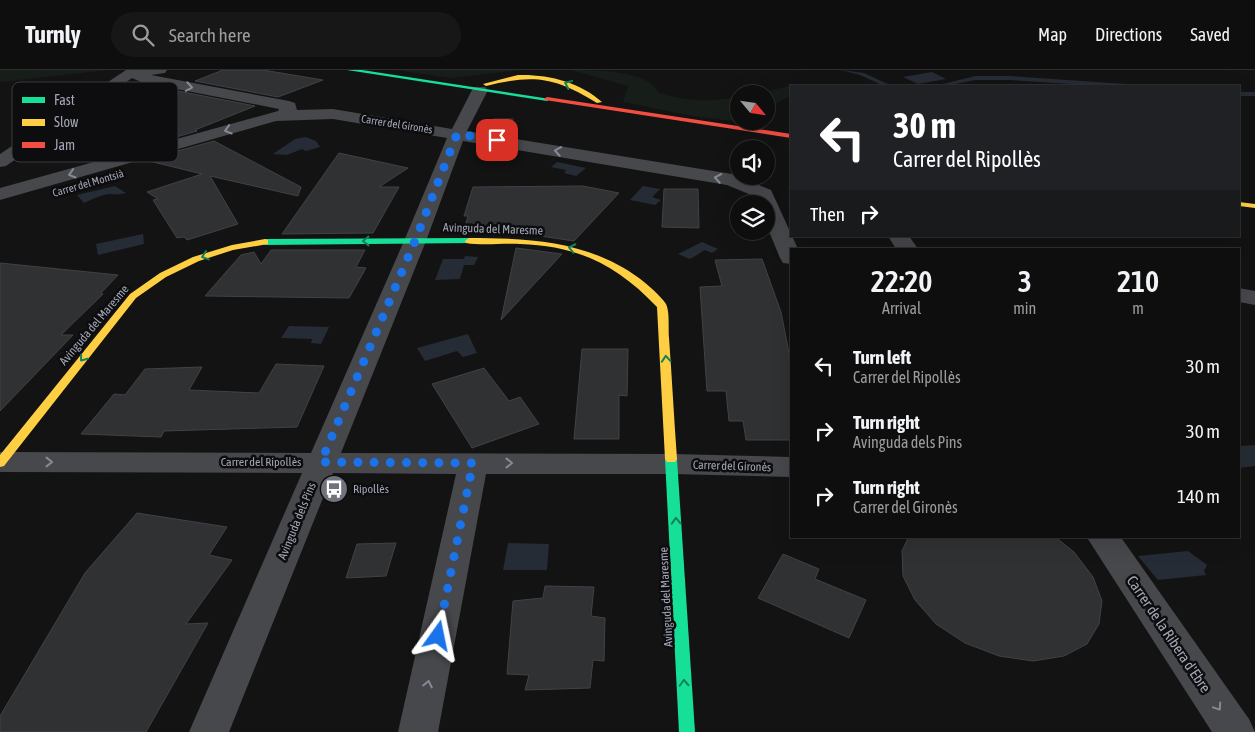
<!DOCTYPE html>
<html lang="en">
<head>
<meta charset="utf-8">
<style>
	body { margin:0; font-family:"Asap Condensed",sans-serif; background:#171717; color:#f1f3f6; height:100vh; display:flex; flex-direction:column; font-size:19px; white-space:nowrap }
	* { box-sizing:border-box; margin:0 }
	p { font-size:16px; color:#9b9c9e }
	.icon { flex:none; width:28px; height:28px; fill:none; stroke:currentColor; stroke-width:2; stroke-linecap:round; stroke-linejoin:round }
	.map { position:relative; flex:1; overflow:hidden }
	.sheet { position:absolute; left:790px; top:178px; width:450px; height:290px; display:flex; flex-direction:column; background:#0e0e0e; border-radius:0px; box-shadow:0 5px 20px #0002,0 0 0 1px #2e2e2e }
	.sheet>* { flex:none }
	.top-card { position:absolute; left:790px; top:15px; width:450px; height:152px; border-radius:0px; box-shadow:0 5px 20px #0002,0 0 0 1px #2e2e2e; background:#202124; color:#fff; overflow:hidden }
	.needle { width:32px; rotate:119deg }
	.buttons { position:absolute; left:730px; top:15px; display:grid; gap:10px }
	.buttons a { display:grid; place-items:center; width:45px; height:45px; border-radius:50%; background:#0e0e0e; box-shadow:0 5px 20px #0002,0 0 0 1px #2e2e2e; font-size:25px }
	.pin { position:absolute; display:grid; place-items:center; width:42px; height:42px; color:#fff; margin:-21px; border-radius:10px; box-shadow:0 2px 8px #0006 }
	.me { position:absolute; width:55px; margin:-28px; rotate:12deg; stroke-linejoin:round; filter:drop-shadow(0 0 4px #0008) }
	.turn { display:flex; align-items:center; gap:18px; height:105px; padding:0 20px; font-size:22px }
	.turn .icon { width:65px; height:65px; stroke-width:2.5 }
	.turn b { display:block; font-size:35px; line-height:42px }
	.then { display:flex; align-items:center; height:48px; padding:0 20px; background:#0003; gap:10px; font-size:19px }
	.eta { display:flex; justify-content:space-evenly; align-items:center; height:85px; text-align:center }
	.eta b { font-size:30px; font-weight:600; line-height:35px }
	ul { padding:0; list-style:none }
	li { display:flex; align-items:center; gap:15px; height:65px; padding:0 20px }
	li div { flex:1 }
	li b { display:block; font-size:19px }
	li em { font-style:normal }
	header { display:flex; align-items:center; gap:30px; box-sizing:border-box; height:70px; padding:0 25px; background:#0e0e0e; border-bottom:1px solid #2e2e2e }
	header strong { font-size:24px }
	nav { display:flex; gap:28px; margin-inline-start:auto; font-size:18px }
	.search { width:350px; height:45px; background:#171717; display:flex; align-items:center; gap:12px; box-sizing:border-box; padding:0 18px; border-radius:28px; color:#9b9c9e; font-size:19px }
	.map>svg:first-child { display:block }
	.green { fill:#171d19 }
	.water { fill:#262c35 }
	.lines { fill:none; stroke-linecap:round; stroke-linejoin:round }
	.stream { fill:#262c35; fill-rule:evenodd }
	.building { fill:#303133; stroke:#414247 }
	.street { fill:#47484c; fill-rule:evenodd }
	.fast { fill:#16e098; fill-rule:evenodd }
	.slow { fill:#ffcf43; fill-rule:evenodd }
	.jam { fill:#f24e42; fill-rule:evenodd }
	.oneway { stroke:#12815a }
	.oneway2 { stroke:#878a96 }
	.route { stroke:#1a73e8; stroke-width:9; stroke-dasharray:0 16.2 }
	.labels { text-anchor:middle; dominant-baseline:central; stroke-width:5; stroke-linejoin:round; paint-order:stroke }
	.far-street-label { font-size:11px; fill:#a2a6b5; stroke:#0d0d0f }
	.street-label { font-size:12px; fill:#a2a6b5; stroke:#0d0d0f }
	.poi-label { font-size:12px; fill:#a2a6b5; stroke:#0d0d0f; text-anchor:start }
	.near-street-label { font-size:15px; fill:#a2a6b5; stroke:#0d0d0f }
	.key { fill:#0d0d0f; stroke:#3a3b41; stroke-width:1 }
	.key-label { font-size:14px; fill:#a2a6b5 }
</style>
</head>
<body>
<header>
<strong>Turnly</strong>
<div class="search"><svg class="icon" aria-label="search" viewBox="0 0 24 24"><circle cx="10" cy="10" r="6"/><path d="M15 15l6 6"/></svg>Search here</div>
<nav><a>Map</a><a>Directions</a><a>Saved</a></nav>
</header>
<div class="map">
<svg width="1255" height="662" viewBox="0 0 1255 662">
	<rect width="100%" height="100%" fill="#131313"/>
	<g class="green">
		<path d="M 0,0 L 108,0 L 0,12 Z"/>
		<path d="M 394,0 L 521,0 L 451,8 Z"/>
		<path d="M 571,0 C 598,0 648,0 659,23 C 688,31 709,33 739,26 L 739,51 L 742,51 L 741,52 L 692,46 L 623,32 L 628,16 Z"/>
		<path d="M 795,15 L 801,16 L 791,16 L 791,25 L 766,40 L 766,24 L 751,24 Z"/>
	</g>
	<g class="water">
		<path d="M 932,2 L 946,9 L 918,14 L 903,7 Z"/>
		<path d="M 493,48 L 514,48 L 513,52 L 507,52 L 507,55 L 513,55 L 511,59 L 489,58 Z"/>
		<path d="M 306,67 L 316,71 L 320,77 L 306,81 L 302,79 L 287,85 L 273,84 L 295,69 Z"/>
		<path d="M 557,92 L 586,98 L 576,106 L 564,103 L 566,100 L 551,97 Z"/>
		<path d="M 115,116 L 126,123 C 119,125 115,124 109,124 C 100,125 91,130 84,133 L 77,125 Z"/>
		<path d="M 643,116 L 660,119 L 652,127 L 661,130 L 655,135 L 630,130 Z"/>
		<path d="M 143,164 L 144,174 L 98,185 L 96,174 Z"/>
		<path d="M 702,172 L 718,179 L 712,183 L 705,180 L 690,189 L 678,184 Z"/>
		<path d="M 465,186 L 478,187 L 474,195 L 464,195 L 460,209 L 435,210 L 443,189 L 464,189 Z"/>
		<path d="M 289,256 L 329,257 L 321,274 L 311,273 L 312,269 L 281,268 Z"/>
		<path d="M 468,264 L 477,283 L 463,287 L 457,281 L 425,291 L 417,278 Z"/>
		<path d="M 1255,375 L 1255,396 L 1239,398 L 1239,376 Z"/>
		<path d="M 508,473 L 549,474 L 547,500 L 503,500 Z"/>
		<path d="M 1188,481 L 1207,495 L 1204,501 L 1206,505 L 1158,510 L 1138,486 Z"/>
	</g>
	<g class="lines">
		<g class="stream">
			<path d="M 841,0 L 864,3 L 892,16 L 884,16 L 860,5 Z"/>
			<path d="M 975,6 L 1010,6 L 1126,14 L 1129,16 L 1103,16 L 1010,10 L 975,10 L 945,16 L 935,16 Z"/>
			<rect x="1239" y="22" width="16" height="4"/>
		</g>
	</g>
	<g class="building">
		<path d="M 223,0 L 263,0 L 323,10 L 278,27 L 195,11 Z"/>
		<path d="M 173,20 L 255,36 L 195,60 L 197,61 L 117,84 L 70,73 L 135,46 L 119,42 Z"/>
		<path d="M 214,71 L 301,117 L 298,126 L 210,106 L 238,154 L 187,170 L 184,167 L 177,168 L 153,130 L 158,129 L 147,122 L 202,104 L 145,90 Z"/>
		<path d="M 339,83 L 408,98 L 379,117 L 399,117 L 373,163 L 282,164 Z"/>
		<path d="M 583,116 L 619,123 L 574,171 L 520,163 L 521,156 L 465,156 L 468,146 L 464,146 L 473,117 Z"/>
		<path d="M 664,119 L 698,119 L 699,158 L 662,157 Z"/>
		<path d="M 516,178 L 562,184 L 501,250 Z"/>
		<path d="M 271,180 L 365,180 L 356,197 L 366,198 L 349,228 L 205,226 L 241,185 L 254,182 L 261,194 Z"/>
		<path d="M 762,189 L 781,242 L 791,293 L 791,370 L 746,370 L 743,351 L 729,351 L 726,321 L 707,321 L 700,217 L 722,216 L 715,190 Z"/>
		<path d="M 0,193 L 118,205 L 101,223 L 103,224 L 61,265 L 73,265 L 0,341 Z"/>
		<path d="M 582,279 L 628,279 L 627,326 L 619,325 L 619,369 L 574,369 Z"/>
		<path d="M 276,294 L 324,296 L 297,357 L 164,361 L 161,367 L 81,364 L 114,324 L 125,325 L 145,299 L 202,297 L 189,320 L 259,323 Z"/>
		<path d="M 484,298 L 509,331 L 520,327 L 539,354 L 472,378 L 432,314 Z"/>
		<path d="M 137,443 L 227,457 L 209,485 L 232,490 L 186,554 L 208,553 L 146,662 L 0,662 L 0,646 L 85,503 Z"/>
		<path d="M 909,466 L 1054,466 L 1074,482 L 1093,507 L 1102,531 L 1099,554 L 1087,574 L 1064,586 L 1033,591 L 999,586 L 965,573 L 936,554 L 915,530 L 903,506 L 902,481 Z"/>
		<path d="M 396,473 L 386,506 L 346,508 L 357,474 Z"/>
		<path d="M 783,484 L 819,499 L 815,509 L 866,530 L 849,568 L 758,528 Z"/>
		<path d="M 545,516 L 594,517 L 591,546 L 605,548 L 604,591 L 593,590 L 590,618 L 525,620 L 529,605 L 507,604 L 513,531 L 543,528 Z"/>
	</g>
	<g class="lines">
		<g class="street">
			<path d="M 126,0 L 167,0 L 165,3 L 151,5 L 289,31 L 295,33 L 297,40 L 333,39 L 452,59 L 472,20 L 475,17 L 485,17 L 488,20 L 467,61 L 732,104 L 771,120 L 798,179 L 791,179 L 791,194 L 783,193 L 780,188 L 766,154 L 766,134 L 758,134 L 756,127 L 727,115 L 463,71 L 426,171 L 341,383 L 673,384 L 791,387 L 791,407 L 673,404 L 486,404 L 438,662 L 398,662 L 456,404 L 333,403 L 229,662 L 189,662 L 302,403 L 0,402 L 0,382 L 311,383 L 404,171 L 447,68 L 333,49 L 276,51 L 0,130 L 0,118 L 278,41 L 279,39 L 141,12 L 132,8 L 6,96 L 0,97 L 0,84 Z"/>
			<path d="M 888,166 L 909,166 L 918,179 L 896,179 Z"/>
			<path d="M 1239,218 L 1255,221 L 1255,235 L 1239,232 Z"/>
			<path d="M 1086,466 L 1120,466 L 1249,649 L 1255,662 L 1212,662 Z"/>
		</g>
		<g class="fast">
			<path d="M 347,0 L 362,0 L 550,29 L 547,31 Z"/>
			<path d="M 469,168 L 473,171 L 472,173 L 265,175 L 261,172 L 265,169 Z"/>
			<path d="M 671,385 L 675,386 L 677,389 L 695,662 L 679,662 L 665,389 L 667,386 Z"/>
		</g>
		<g class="slow">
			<path d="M 518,5 C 548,4 580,12 602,32 L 597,33 C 555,7 534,4 486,16 L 483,14 Z"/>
			<path d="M 1239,132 L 1255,134 L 1255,138 L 1239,136 Z"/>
			<path d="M 469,168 C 530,168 588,171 639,208 C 648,215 660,225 666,234 C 670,242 668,259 669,268 C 672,308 674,349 677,389 L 675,392 L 667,392 L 665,389 L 657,237 C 617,195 579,176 520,174 C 503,173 483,176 466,173 L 465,171 Z"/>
			<path d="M 265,169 L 268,170 L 268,174 L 233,180 L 199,191 L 166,207 L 136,228 L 4,396 L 0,397 L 0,385 L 130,224 L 160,203 L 193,187 L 232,175 Z"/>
		</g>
		<path class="jam" d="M 547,27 L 791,64 L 791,68 L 545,30 L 544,29 Z"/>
	</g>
	<defs><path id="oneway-chevron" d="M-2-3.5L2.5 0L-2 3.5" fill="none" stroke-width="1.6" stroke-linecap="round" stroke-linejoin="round" transform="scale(1.25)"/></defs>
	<g class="oneway">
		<use href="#oneway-chevron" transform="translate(568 14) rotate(-155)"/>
		<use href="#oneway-chevron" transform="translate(366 171) rotate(180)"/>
		<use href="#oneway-chevron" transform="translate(572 178) rotate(-168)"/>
		<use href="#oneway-chevron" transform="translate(205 186) rotate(162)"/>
		<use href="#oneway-chevron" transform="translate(83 288) rotate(128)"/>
		<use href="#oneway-chevron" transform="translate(666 289) rotate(-94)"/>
		<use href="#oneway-chevron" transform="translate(676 451) rotate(-93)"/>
		<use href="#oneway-chevron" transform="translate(684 613) rotate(-93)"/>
	</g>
	<g class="oneway2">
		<use href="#oneway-chevron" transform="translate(189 17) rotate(10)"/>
		<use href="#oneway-chevron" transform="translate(228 60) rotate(164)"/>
		<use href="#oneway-chevron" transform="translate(558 81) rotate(-170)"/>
		<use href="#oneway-chevron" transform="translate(72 104) rotate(164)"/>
		<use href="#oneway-chevron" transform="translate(718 108) rotate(-170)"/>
		<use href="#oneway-chevron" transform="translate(49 392)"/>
		<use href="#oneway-chevron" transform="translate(509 393)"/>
		<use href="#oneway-chevron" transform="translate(428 614) rotate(-78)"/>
		<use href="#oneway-chevron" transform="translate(1218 637) rotate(56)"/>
	</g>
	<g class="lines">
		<path class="route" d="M 438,566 L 473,393 L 321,392 L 415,171 L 457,64 L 497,70"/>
	</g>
	<defs>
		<g id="bus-disc" transform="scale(1.4375)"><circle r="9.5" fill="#70737c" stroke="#0d0d0f"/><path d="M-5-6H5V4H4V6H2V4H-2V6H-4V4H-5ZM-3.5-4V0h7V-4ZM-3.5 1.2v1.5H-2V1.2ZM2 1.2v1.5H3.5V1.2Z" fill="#fff"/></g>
	</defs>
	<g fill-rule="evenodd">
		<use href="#bus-disc" x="334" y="419"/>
	</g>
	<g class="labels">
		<g class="far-street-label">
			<text transform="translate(397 54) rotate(9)">Carrer del Gironès</text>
			<text transform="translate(88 113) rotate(-16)">Carrer del Montsià</text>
		</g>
		<g class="street-label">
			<text transform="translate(493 159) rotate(2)">Avinguda del Maresme</text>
			<text transform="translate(94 255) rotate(-50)">Avinguda del Maresme</text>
			<text x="261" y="392">Carrer del Ripollès</text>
			<text transform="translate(732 396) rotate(2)">Carrer del Gironès</text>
			<text transform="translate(297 451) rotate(-68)">Avinguda dels Pins</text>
			<text transform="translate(666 527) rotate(-93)">Avinguda del Maresme</text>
		</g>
		<g class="poi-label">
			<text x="353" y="419">Ripollès</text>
		</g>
		<g class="near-street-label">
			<text transform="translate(1169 564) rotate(56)">Carrer de la Ribera d'Ebre</text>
		</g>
	</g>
	<rect x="12" y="12" width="166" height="80" rx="8" class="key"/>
	<rect x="22" y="27" width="23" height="6" fill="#16e098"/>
	<rect x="22" y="49" width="23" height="7" fill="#ffcf43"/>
	<rect x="22" y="72" width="23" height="6" fill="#f24e42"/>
	<g class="key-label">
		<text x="54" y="35">Fast</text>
		<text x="54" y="57">Slow</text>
		<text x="54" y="80">Jam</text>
	</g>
</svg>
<div class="buttons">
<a><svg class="needle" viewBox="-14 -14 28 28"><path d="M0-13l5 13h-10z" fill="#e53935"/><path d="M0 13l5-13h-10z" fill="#9b9c9e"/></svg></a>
<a><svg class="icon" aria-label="sound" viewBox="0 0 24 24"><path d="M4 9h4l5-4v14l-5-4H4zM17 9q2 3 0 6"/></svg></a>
<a><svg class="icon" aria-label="layers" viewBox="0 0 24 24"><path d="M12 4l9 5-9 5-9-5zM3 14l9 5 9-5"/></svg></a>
</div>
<div class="pin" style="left:497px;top:70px;background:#d93025"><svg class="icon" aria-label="arrive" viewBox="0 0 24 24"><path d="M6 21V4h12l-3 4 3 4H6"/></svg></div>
<svg class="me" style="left:438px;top:566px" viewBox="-20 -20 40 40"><path d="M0-17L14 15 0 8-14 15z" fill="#1a73e8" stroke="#fff" stroke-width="4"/></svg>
<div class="top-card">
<div class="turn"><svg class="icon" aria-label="left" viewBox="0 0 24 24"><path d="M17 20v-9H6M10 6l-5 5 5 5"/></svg><div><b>30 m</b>Carrer del Ripollès</div></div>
<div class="then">Then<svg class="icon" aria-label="right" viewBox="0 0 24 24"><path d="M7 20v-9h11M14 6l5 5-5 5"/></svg></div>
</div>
<section class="sheet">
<div class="eta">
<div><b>22:20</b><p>Arrival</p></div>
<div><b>3</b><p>min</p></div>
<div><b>210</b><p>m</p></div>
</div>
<ul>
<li><svg class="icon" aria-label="left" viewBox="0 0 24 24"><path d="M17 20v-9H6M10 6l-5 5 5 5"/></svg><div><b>Turn left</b><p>Carrer del Ripollès</p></div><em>30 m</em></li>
<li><svg class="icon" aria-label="right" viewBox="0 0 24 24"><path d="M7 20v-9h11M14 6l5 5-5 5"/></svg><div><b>Turn right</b><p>Avinguda dels Pins</p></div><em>30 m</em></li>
<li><svg class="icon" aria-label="right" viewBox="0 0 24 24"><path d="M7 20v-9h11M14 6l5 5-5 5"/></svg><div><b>Turn right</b><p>Carrer del Gironès</p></div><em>140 m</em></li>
</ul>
</section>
</div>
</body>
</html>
